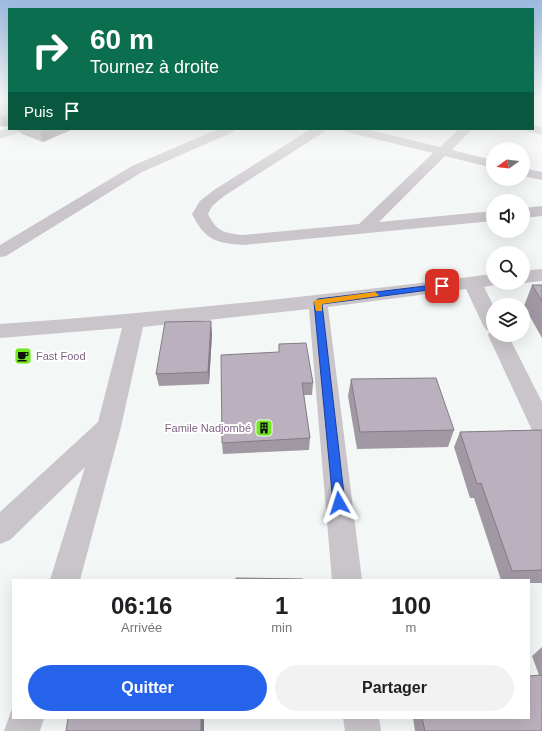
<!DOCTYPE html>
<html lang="fr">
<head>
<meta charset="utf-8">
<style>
	body { margin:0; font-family:Arial,sans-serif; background:#f2f2f2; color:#202124; height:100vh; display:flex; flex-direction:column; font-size:15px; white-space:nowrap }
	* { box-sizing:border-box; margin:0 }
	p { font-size:13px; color:#757577 }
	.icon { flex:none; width:22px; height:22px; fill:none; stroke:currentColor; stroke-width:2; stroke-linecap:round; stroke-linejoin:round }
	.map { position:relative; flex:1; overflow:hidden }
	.side { position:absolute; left:12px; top:579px; width:518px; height:140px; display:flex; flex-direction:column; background:#fff; border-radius:0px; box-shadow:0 4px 16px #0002 }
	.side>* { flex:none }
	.banner { position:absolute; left:8px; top:8px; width:526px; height:122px; border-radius:0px; box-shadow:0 4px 16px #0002; background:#0b6e4f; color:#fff; overflow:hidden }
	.needle { width:26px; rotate:255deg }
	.fabs { position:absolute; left:486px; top:142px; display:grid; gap:8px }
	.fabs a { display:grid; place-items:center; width:44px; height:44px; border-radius:50%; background:#fff; box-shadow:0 4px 16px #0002; font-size:20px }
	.pin { position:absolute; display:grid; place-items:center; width:34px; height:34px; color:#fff; margin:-17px; border-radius:8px; box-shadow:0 2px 6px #0006 }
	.me { position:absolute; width:44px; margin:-22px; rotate:354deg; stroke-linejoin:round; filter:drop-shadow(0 0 3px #0008) }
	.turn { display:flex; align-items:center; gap:14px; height:84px; padding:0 16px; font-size:18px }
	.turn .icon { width:52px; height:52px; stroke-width:2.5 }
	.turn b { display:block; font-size:28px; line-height:34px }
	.then { display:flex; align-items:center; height:38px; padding:0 16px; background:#0003; gap:8px; font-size:15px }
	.eta { display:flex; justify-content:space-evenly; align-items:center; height:68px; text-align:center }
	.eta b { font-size:24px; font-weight:700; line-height:28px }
	.action { display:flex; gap:8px; margin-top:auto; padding:8px 16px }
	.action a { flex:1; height:46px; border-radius:24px; background:#2563eb; color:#fff; font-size:16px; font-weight:700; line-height:46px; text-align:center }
	.action a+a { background:#f2f2f2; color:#202124 }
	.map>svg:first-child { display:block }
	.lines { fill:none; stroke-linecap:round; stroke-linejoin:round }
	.minor { fill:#cac4cb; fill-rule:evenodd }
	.wall { fill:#a198a3 }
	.shaded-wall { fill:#837c85 }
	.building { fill:#bbb1be; stroke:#837c85 }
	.route { fill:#2563eb; stroke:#184099 }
	.slow { fill:#f59e0b }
	.labels { text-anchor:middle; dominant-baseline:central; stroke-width:4; stroke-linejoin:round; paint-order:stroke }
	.poi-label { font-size:11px; fill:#7f6585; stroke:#fff; text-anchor:start }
</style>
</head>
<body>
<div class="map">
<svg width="542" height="731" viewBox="0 0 542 731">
	<rect width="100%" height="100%" fill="#f3f7f5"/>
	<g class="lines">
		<g class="minor">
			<path d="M 533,125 L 542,127 L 542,135 L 528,132 L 526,129 L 533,129 Z"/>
			<path d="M 9,127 L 9,129 L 22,129 L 20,132 L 0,139 L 0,131 Z"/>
			<path d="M 218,129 L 235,129 L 233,132 L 142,172 L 6,256 L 0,257 L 0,245 L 132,166 Z"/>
			<path d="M 311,129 L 326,129 L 324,132 L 224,196 L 212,206 L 208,214 C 217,232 224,233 243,235 L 359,224 L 433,153 L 346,132 L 344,129 L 365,129 L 440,147 L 459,129 L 472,129 L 452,150 L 493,160 L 493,168 L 445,156 L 379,222 L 493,211 L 493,221 L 243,245 C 216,243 205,240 192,214 L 200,201 L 214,190 Z"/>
			<path d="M 523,168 L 542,172 L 542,180 L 523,176 Z"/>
			<path d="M 542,206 L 542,216 L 523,218 L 523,208 Z"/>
			<path d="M 542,269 L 542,281 L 523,283 L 523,271 Z"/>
			<path d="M 493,274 L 493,283 L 500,284 L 484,287 L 493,305 L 493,335 L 508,335 L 542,402 L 542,436 L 533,433 L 530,426 L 488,335 L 490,331 L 486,330 L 483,325 L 466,289 L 328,307 L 362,580 L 332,580 L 309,309 L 143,327 L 121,427 L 80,580 L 50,580 L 85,467 L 10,540 L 0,544 L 0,512 L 98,422 L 122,328 L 0,338 L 0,324 C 165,312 329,295 493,274 Z"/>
			<path d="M 13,706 L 13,718 L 44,718 L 40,731 L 4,731 Z"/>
			<path d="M 343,718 L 379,718 L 381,731 L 345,731 Z"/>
		</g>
	</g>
	<g class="wall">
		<path d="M 0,99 L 9,99 L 9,126 L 4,127 L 0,126 Z"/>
		<path d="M 19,129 L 73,129 L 43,142 L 20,133 Z"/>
		<path d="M 532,285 L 542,285 L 542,338 L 524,306 Z"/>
		<path d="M 212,333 L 209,384 L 159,386 L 156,374 Z"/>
		<path d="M 279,344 L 313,383 L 312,395 L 304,395 L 310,438 L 309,450 L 223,454 L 222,443 L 279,352 Z"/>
		<path d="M 351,379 L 454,430 L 448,447 L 357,449 L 348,396 Z"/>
		<path d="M 542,430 L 542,583 L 529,583 L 529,580 L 501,580 L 474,498 L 470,498 L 454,447 L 460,432 Z"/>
		<path d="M 542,647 L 542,731 L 415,731 L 413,718 L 529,718 L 539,675 L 532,656 Z"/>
	</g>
	<g class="shaded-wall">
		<path d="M 6,116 L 9,126 L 4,127 L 1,118 Z"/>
		<path d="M 46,129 L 73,129 L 43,142 L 40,132 Z"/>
		<path d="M 211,321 L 212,333 L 209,384 L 208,372 Z"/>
		<rect x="201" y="718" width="3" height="13"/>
	</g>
	<g class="building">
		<path d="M 0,99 L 9,99 L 9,118 L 7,118 L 6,116 L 1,118 L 0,117 Z"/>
		<path d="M 32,129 L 46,129 L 40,132 Z"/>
		<path d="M 532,285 L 542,285 L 542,301 Z"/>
		<path d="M 211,321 L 208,372 L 156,374 L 165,322 Z"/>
		<path d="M 306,343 L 313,383 L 302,383 L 310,438 L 222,443 L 221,355 L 279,352 L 279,344 Z"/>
		<path d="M 436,378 L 454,430 L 360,432 L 351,379 Z"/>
		<path d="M 542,430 L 542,570 L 512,571 L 481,483 L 477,484 L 460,432 Z"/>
		<path d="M 236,578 L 303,579 L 303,580 L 236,580 Z"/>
		<path d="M 542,675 L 542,731 L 425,731 L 422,718 L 529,718 L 529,676 Z"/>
		<path d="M 68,718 L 201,718 L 201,731 L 66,731 Z"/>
	</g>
	<linearGradient id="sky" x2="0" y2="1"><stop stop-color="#9dbbe0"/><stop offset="0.49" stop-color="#fafbfa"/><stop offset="1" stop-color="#fafbfa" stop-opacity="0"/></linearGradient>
	<rect width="542" height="202" fill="url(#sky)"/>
	<path class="route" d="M 442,284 L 445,286 L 444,288 L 322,304 L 345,503 L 343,506 L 339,508 L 335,506 L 333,503 L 314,302 L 318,299 Z"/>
	<path class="slow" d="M 375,292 L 379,295 L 378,296 L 322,304 L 322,311 L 316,311 L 314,302 L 315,300 Z"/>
	<defs>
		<g id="cafe-square" transform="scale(0.9)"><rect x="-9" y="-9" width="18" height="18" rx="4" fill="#73e823" stroke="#fff"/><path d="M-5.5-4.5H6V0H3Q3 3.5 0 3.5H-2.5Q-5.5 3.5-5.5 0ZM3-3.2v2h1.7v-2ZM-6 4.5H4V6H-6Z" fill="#111"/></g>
		<g id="building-square" transform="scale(0.9)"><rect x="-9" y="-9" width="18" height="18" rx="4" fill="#73e823" stroke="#fff"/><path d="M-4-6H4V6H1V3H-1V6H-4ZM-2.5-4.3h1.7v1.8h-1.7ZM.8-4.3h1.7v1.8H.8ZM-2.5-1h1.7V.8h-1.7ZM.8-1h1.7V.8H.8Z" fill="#111"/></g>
	</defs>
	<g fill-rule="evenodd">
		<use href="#cafe-square" x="23" y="356"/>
		<use href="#building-square" x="264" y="428"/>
	</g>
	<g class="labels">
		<g class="poi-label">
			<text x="36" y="356">Fast Food</text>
			<text x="251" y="428" text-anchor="end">Famile Nadjombé</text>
		</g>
	</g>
</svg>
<div class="fabs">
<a><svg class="needle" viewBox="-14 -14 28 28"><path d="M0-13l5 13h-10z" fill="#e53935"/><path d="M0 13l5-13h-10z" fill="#757577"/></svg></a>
<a><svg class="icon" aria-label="sound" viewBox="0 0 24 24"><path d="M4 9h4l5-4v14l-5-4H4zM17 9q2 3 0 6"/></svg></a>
<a><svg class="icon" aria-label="search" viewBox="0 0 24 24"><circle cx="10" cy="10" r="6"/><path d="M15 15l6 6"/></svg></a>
<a><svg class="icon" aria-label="layers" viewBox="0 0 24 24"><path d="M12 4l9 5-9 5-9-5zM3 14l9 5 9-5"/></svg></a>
</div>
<div class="pin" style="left:442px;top:286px;background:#d93025"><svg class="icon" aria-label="arrive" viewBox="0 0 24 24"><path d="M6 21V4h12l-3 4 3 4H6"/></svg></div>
<svg class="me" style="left:339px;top:503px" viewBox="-20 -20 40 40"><path d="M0-17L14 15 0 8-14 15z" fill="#2563eb" stroke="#fff" stroke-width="4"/></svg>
<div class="banner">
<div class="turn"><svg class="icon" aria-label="right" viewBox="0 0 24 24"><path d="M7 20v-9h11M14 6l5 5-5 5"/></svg><div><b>60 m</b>Tournez à droite</div></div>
<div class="then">Puis<svg class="icon" aria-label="arrive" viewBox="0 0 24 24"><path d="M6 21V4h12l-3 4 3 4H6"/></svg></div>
</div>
<section class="side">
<div class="eta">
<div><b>06:16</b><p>Arrivée</p></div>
<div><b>1</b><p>min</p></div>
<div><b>100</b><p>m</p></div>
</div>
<div class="action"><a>Quitter</a><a>Partager</a></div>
</section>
</div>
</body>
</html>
